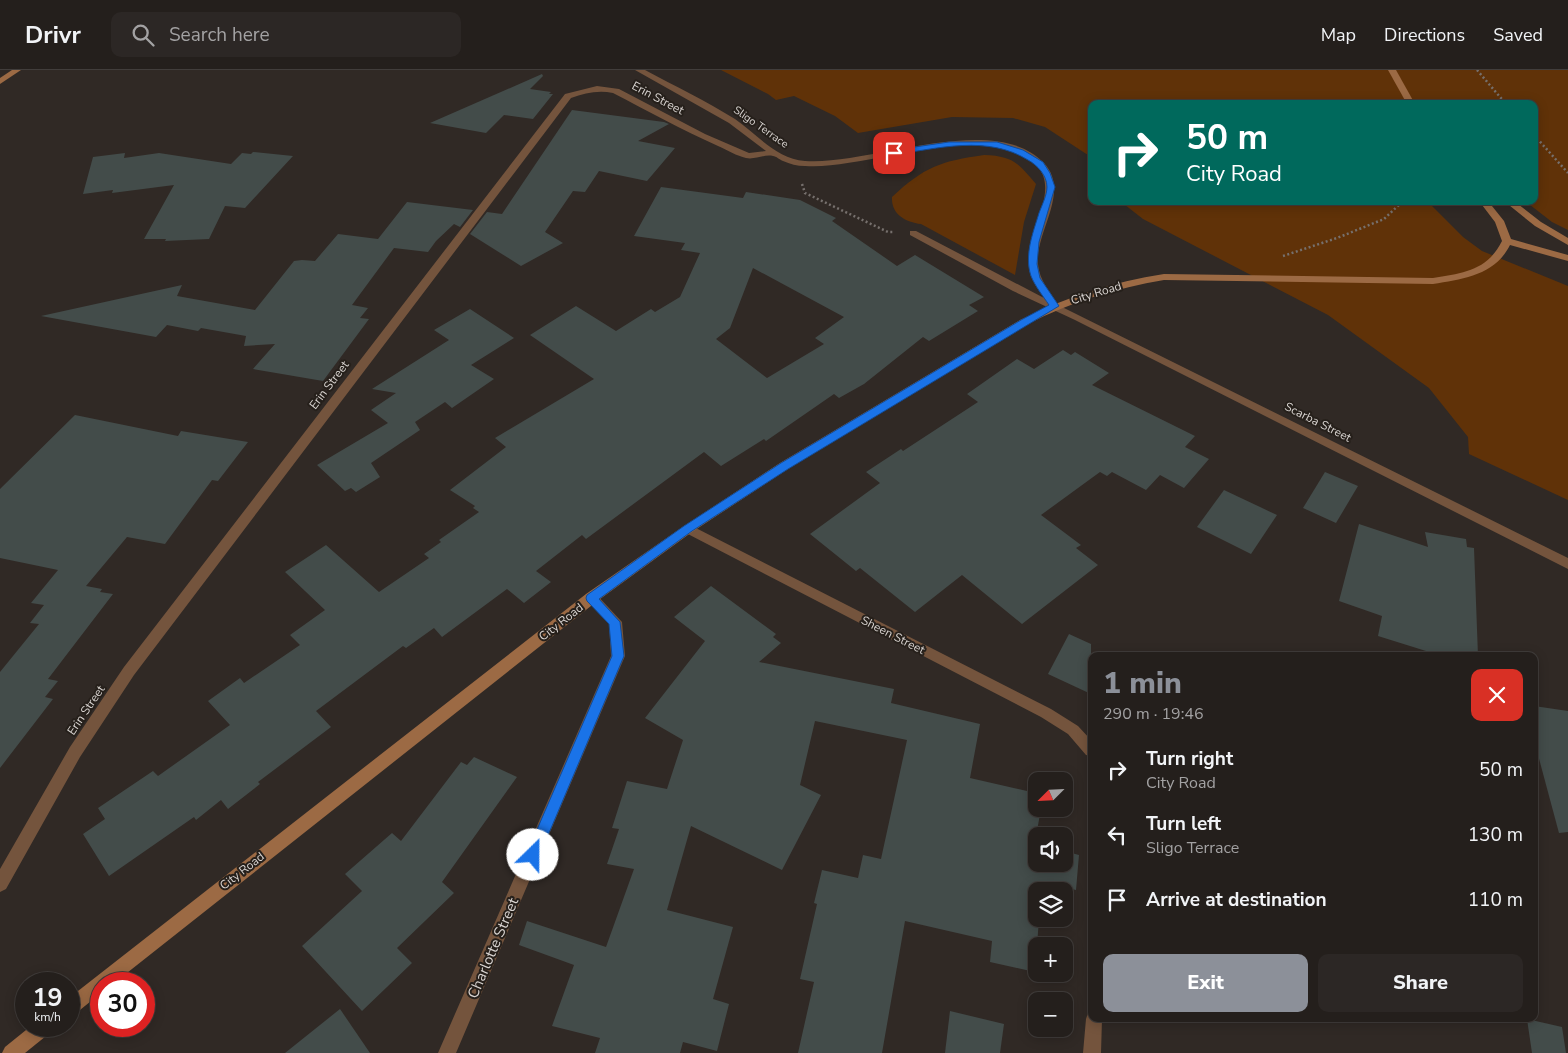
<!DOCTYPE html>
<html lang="en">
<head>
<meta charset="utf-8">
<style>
	body { margin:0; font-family:"Nunito Sans",sans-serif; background:#2c2725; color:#f1f3f6; height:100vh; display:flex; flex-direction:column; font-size:19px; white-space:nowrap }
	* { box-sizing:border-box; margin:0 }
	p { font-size:16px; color:#a3a2a3 }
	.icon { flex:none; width:28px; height:28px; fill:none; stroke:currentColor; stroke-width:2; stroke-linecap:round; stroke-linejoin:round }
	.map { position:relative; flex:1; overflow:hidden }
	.sheet { position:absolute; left:1088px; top:582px; width:450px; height:370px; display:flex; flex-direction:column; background:#241f1c; border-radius:10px; box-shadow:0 2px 12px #0003,0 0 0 1px #413d3b }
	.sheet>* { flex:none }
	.top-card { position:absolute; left:1088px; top:30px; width:450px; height:105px; border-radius:10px; box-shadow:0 2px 12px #0003,0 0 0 1px #413d3b; background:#00695c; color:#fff; overflow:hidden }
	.needle { width:32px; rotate:246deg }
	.controls { position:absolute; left:1028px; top:702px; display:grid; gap:10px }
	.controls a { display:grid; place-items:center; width:45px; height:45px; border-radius:10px; background:#241f1c; box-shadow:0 2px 12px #0003,0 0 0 1px #413d3b; font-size:25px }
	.speed { position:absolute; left:15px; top:902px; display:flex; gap:10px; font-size:25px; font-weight:700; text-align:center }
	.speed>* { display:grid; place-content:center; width:65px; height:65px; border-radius:50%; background:#241f1c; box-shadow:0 2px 12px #0003,0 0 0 1px #413d3b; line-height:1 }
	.speed small { font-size:12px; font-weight:400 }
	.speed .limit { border:8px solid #d22; background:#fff; color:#111 }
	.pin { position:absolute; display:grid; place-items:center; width:42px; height:42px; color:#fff; margin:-21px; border-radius:10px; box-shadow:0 2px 8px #0006 }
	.me { position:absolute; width:55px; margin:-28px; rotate:23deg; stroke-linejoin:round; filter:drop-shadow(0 0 4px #0008) }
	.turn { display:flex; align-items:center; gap:18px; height:105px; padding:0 15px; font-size:22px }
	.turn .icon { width:65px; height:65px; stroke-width:2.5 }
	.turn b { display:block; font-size:35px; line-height:42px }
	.round { display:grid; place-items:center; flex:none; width:52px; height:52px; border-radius:10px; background:#2c2725 }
	.overview { display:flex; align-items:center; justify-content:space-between; height:85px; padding:0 15px }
	h1 { font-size:30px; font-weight:800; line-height:38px; color:#8c9099 }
	.cta { display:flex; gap:10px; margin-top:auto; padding:10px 15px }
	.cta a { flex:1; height:58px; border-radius:10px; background:#8c9099; color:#fff; font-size:20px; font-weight:800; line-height:58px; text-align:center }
	.cta a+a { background:#2c2725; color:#f1f3f6 }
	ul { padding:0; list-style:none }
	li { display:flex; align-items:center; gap:15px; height:65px; padding:0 15px }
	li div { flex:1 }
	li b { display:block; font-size:19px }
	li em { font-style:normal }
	header { display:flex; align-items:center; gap:30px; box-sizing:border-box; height:70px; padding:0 25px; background:#241f1c; border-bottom:1px solid #413d3b }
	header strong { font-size:24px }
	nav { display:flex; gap:28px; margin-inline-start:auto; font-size:18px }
	.search { width:350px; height:45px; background:#2c2725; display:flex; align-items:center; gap:12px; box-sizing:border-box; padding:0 18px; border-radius:10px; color:#a3a2a3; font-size:19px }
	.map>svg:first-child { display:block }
	.green { fill:#603208 }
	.building { fill:#434c4a; fill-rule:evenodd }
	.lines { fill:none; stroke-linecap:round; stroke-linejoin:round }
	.path { stroke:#76706d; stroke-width:2.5; stroke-dasharray:2 2.5; stroke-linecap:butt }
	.street { fill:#74543d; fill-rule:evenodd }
	.secondary { fill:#9c6a44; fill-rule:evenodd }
	.route { fill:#1a73e8; stroke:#114b97 }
	.labels { text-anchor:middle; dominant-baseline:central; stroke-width:4; stroke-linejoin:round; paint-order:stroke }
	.far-street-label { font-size:11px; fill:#d9d4d1; stroke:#26201b }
	.street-label { font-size:12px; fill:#d9d4d1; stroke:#26201b }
	.near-street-label { font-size:15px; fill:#d9d4d1; stroke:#26201b }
</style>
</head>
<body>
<header>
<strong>Drivr</strong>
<div class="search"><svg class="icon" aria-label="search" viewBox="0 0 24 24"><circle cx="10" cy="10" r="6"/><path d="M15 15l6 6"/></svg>Search here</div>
<nav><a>Map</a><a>Directions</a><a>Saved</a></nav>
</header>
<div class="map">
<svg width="1568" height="983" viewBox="0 0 1568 983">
	<rect width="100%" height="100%" fill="#302925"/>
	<g class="green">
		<path d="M 721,0 L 1568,0 L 1568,160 L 1552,152 L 1525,131 L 1534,131 L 1534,34 L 1091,34 L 1091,87 L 1045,57 L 1013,48 L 952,47 L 858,63 L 835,46 L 794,26 L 776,30 L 768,24 Z"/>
		<path d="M 984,85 C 1013,86 1018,93 1036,114 L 1024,152 L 1015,205 L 921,154 C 905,152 891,144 892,127 C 924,97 941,91 984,85 Z"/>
		<path d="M 1120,131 L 1427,131 L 1463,167 L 1482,181 L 1568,216 L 1568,430 L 1469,384 L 1468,367 L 1429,318 L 1328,245 L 1143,149 Z"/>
	</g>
	<g class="building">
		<path d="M 542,4 L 543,6 L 530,19 L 551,22 L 549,24 L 553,24 L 533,49 L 504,45 L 486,63 L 430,53 Z"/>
		<path d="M 572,40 L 664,52 L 669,54 L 638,71 L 675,78 L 647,111 L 599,101 L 585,122 L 573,121 L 545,162 L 563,173 L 521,196 L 470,164 L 487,142 L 502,144 Z"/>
		<path d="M 253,82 L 293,86 L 245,138 L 225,136 L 209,169 L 165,171 L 166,169 L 144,169 L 174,115 L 112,123 L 113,120 L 83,124 L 93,87 L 125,83 L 124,88 L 159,83 L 231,94 L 242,83 L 251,84 Z"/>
		<path d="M 661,117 L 743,128 L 746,122 L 800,130 L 836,148 L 832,151 L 897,196 L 915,185 L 984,227 L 969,235 L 978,241 L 929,271 L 923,267 L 864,314 L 839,328 L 834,324 L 766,371 L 764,369 L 721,396 L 704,382 L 586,469 L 582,465 L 536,501 L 551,512 L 524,533 L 507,519 L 442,567 L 434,558 L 406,578 L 403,576 L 316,641 L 331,657 L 258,712 L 260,714 L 228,739 L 221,730 L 196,750 L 194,747 L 109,806 L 83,764 L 105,749 L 98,738 L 153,701 L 158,706 L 230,655 L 208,631 L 240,608 L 244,613 L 300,575 L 290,565 L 325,540 L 285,502 L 326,475 L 379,522 L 429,488 L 424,484 L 441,472 L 439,470 L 479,442 L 473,438 L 475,436 L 450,420 L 506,377 L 495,368 L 594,309 L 530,265 L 576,236 L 616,261 L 651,239 L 655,242 L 680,227 L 700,183 L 681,180 L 685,173 L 634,166 ZM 753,198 L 844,247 L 815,268 L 824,274 L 767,308 L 716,269 L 730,258 Z"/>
		<path d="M 407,132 L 473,140 L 460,157 L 454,154 L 436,171 L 428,182 L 394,178 L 352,235 L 368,238 L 360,248 L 369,249 L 323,311 L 253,299 L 275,274 L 244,276 L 246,266 L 201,258 L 198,261 L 167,255 L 156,267 L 41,246 L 182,215 L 177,226 L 255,240 L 294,191 L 302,190 L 315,191 L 338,164 L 378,169 Z"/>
		<path d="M 470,239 L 514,268 L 471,295 L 494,309 L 452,338 L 445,332 L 415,352 L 420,360 L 371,393 L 380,407 L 356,422 L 351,418 L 345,421 L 317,395 L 388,353 L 371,340 L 396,323 L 372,319 L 449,270 L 434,260 Z"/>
		<path d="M 1063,280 L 1071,285 L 1075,282 L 1109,303 L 1092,315 L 1195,366 L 1185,377 L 1209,389 L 1184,418 L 1160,405 L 1146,420 L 1112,402 L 1107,406 L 1100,402 L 1041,445 L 1081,475 L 1076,478 L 1098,495 L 1022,554 L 962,505 L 915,542 L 860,498 L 856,501 L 810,464 L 880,413 L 866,402 L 901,379 L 903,381 L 978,332 L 967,324 L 1017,289 L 1034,299 Z"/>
		<path d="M 75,345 L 178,366 L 181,361 L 248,372 L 218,411 L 212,410 L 165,474 L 127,467 L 86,516 L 102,519 L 100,522 L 113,524 L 48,609 L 58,611 L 45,627 L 53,629 L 0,698 L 0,602 L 39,554 L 30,553 L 44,535 L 31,533 L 58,500 L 0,488 L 0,419 Z"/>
		<path d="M 1325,402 L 1358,416 L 1336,453 L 1303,438 Z"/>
		<path d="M 1224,420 L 1277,445 L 1251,484 L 1197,457 Z"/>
		<path d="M 1359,454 L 1428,477 L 1425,462 L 1466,469 L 1467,477 L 1474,478 L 1478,586 L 1442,586 L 1378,566 L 1382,546 L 1339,531 Z"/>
		<path d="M 711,516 L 776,564 L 773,567 L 781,573 L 759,592 L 894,619 L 891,633 L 980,654 L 970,708 L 1036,723 L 1036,739 L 1041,739 L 1036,766 L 1036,794 L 1064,794 L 1064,781 L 1079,785 L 1076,820 L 1042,812 L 1041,821 L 1036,821 L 1036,849 L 1039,849 L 1035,902 L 990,892 L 992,871 L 905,851 L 882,983 L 798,983 L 814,912 L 800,909 L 817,834 L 814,833 L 822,800 L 858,808 L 863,785 L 881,789 L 907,670 L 815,651 L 800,715 L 821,725 L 782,800 L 691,756 L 667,840 L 733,857 L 713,929 L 729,934 L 717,981 L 683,972 L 680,983 L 595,983 L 600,968 L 552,956 L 574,895 L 519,875 L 527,851 L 606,877 L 634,799 L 607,794 L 619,759 L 612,758 L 627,711 L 667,719 L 683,670 L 645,648 L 705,571 L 674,547 Z"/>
		<path d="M 1069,564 L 1091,574 L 1091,624 L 1048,604 Z"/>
		<path d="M 1534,636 L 1568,641 L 1568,762 L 1559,763 L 1534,670 Z"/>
		<path d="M 474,687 L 517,707 L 442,812 L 454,823 L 397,878 L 412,893 L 362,941 L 302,876 L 362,821 L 345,804 L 392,763 L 401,771 L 461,692 L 467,695 Z"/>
		<path d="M 340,939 L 370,983 L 285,983 Z"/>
		<path d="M 950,941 L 1004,954 L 1000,983 L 945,983 Z"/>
		<path d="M 1527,949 L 1562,957 L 1566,983 L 1532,983 Z"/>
	</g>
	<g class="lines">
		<g class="path">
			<path d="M 1477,0 L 1506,34"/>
			<path d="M 1534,65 L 1568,103"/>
			<path d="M 802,114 L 805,123 L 888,162 L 893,162"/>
			<path d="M 1283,186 L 1337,168 L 1384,149 L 1403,131"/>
		</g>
		<g class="street">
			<path d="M 635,0 L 645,0 C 675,16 706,31 735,49 C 757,64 776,89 805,91 C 869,96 994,40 1044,93 C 1071,122 1035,162 1038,194 C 1039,210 1050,222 1058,235 L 1568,488 L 1568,499 L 1075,250 L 1013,221 L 910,165 L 910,161 L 916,161 L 1044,228 C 1038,219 1030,209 1029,198 C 1024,167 1061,121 1037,96 C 988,46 867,101 805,96 C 797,96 790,94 783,91 C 780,90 776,86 773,86 C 764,84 755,90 746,88 C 737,86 727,80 718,76 C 682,60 648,41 613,23 C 598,20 585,23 571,28 L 134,605 L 80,687 L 6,819 L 0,822 L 0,799 L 70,677 L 124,597 L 565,24 L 597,16 L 619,19 L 705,64 L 749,83 L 766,81 L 729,53 Z"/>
			<path d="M 688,454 L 1051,639 L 1078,656 L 1091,670 L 1091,686 L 1086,685 L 1068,664 L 1041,647 L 684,462 L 682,459 L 684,456 Z"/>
			<path d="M 591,523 L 596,524 L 622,552 L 625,586 L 456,983 L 438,983 L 611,586 L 609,554 L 585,528 L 586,524 Z"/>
			<path d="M 1091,942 L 1091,949 L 1102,949 L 1101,983 L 1083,983 L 1086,949 L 1088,943 Z"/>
		</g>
		<g class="secondary">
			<path d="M 12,0 L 21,0 L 0,14 L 0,8 Z"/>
			<path d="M 1388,0 L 1396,0 L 1415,34 L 1407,34 Z"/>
			<path d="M 1479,131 L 1488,131 L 1504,151 L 1511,169 L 1568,185 L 1568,191 L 1510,175 C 1495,205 1464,209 1433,214 L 1164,210 C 1116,218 1071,232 1028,254 L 788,399 L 692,462 L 596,532 L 113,914 L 101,914 L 101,923 L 75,944 L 69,946 L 69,928 L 586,524 L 684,456 L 780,393 L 1020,250 C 1066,227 1113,212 1164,204 L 1433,208 C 1463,203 1487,201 1502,171 L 1495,152 Z"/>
			<path d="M 1504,131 L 1514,131 L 1541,152 L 1568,168 L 1568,175 L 1535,156 Z"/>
			<path d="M 31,956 L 53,956 L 51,962 L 25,983 L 2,983 L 5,977 Z"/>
		</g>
	</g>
	<path class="route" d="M 949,72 L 997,72 L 1023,80 L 1043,92 L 1050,103 L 1055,117 L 1039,172 L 1037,194 L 1040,208 L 1059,236 L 788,399 L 692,461 L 599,529 L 620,552 L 624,586 L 538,789 L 533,791 L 528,789 L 526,785 L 612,586 L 609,554 L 587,531 L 586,528 L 587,525 L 684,456 L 781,393 L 1021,250 L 1049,235 C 1043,226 1035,216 1031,206 C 1024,185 1033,163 1039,143 C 1042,135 1047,125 1047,117 C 1047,105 1037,95 1028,90 C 988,65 938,78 894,85 L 890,83 L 894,80 Z"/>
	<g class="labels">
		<g class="far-street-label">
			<text transform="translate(761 57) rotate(35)">Sligo Terrace</text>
		</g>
		<g class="street-label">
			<text transform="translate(658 28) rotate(28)">Erin Street</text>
			<text transform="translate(1096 223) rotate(-17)">City Road</text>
			<text transform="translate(329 315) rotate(-53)">Erin Street</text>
			<text transform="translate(1318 352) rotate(27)">Scarba Street</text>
			<text transform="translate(561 552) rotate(-38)">City Road</text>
			<text transform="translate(893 565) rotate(27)">Sheen Street</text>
			<text transform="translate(86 640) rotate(-56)">Erin Street</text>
			<text transform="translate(242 801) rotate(-38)">City Road</text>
		</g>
		<g class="near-street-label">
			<text transform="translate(493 878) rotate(-67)">Charlotte Street</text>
		</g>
	</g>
</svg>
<div class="controls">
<a><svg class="needle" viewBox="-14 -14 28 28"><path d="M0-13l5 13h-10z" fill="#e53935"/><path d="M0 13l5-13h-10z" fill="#a3a2a3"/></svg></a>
<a><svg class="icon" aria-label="sound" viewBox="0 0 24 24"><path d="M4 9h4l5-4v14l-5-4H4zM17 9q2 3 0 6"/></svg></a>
<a><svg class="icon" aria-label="layers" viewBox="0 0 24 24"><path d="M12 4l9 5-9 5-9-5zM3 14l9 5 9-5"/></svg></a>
<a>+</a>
<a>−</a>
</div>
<div class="speed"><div>19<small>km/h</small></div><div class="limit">30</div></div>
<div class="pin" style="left:894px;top:83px;background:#d93025"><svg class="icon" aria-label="arrive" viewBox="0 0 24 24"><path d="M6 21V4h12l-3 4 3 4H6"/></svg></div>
<svg class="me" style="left:533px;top:785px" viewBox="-20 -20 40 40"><circle r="19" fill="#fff"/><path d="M0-13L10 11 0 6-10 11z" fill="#1a73e8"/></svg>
<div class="top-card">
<div class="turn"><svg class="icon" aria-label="right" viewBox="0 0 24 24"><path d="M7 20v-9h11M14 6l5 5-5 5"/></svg><div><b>50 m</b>City Road</div></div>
</div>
<section class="sheet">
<div class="overview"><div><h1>1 min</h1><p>290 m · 19:46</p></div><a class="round" style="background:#d93025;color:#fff"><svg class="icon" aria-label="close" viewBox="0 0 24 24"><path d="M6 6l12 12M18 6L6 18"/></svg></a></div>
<ul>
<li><svg class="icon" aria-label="right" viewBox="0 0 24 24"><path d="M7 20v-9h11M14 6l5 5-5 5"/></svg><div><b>Turn right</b><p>City Road</p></div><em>50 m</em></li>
<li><svg class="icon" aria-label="left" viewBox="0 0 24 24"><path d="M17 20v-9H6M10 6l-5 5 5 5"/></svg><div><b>Turn left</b><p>Sligo Terrace</p></div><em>130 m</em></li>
<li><svg class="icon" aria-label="arrive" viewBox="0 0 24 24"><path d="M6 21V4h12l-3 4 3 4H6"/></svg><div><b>Arrive at destination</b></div><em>110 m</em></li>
</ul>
<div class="cta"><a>Exit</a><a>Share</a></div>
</section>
</div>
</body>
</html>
